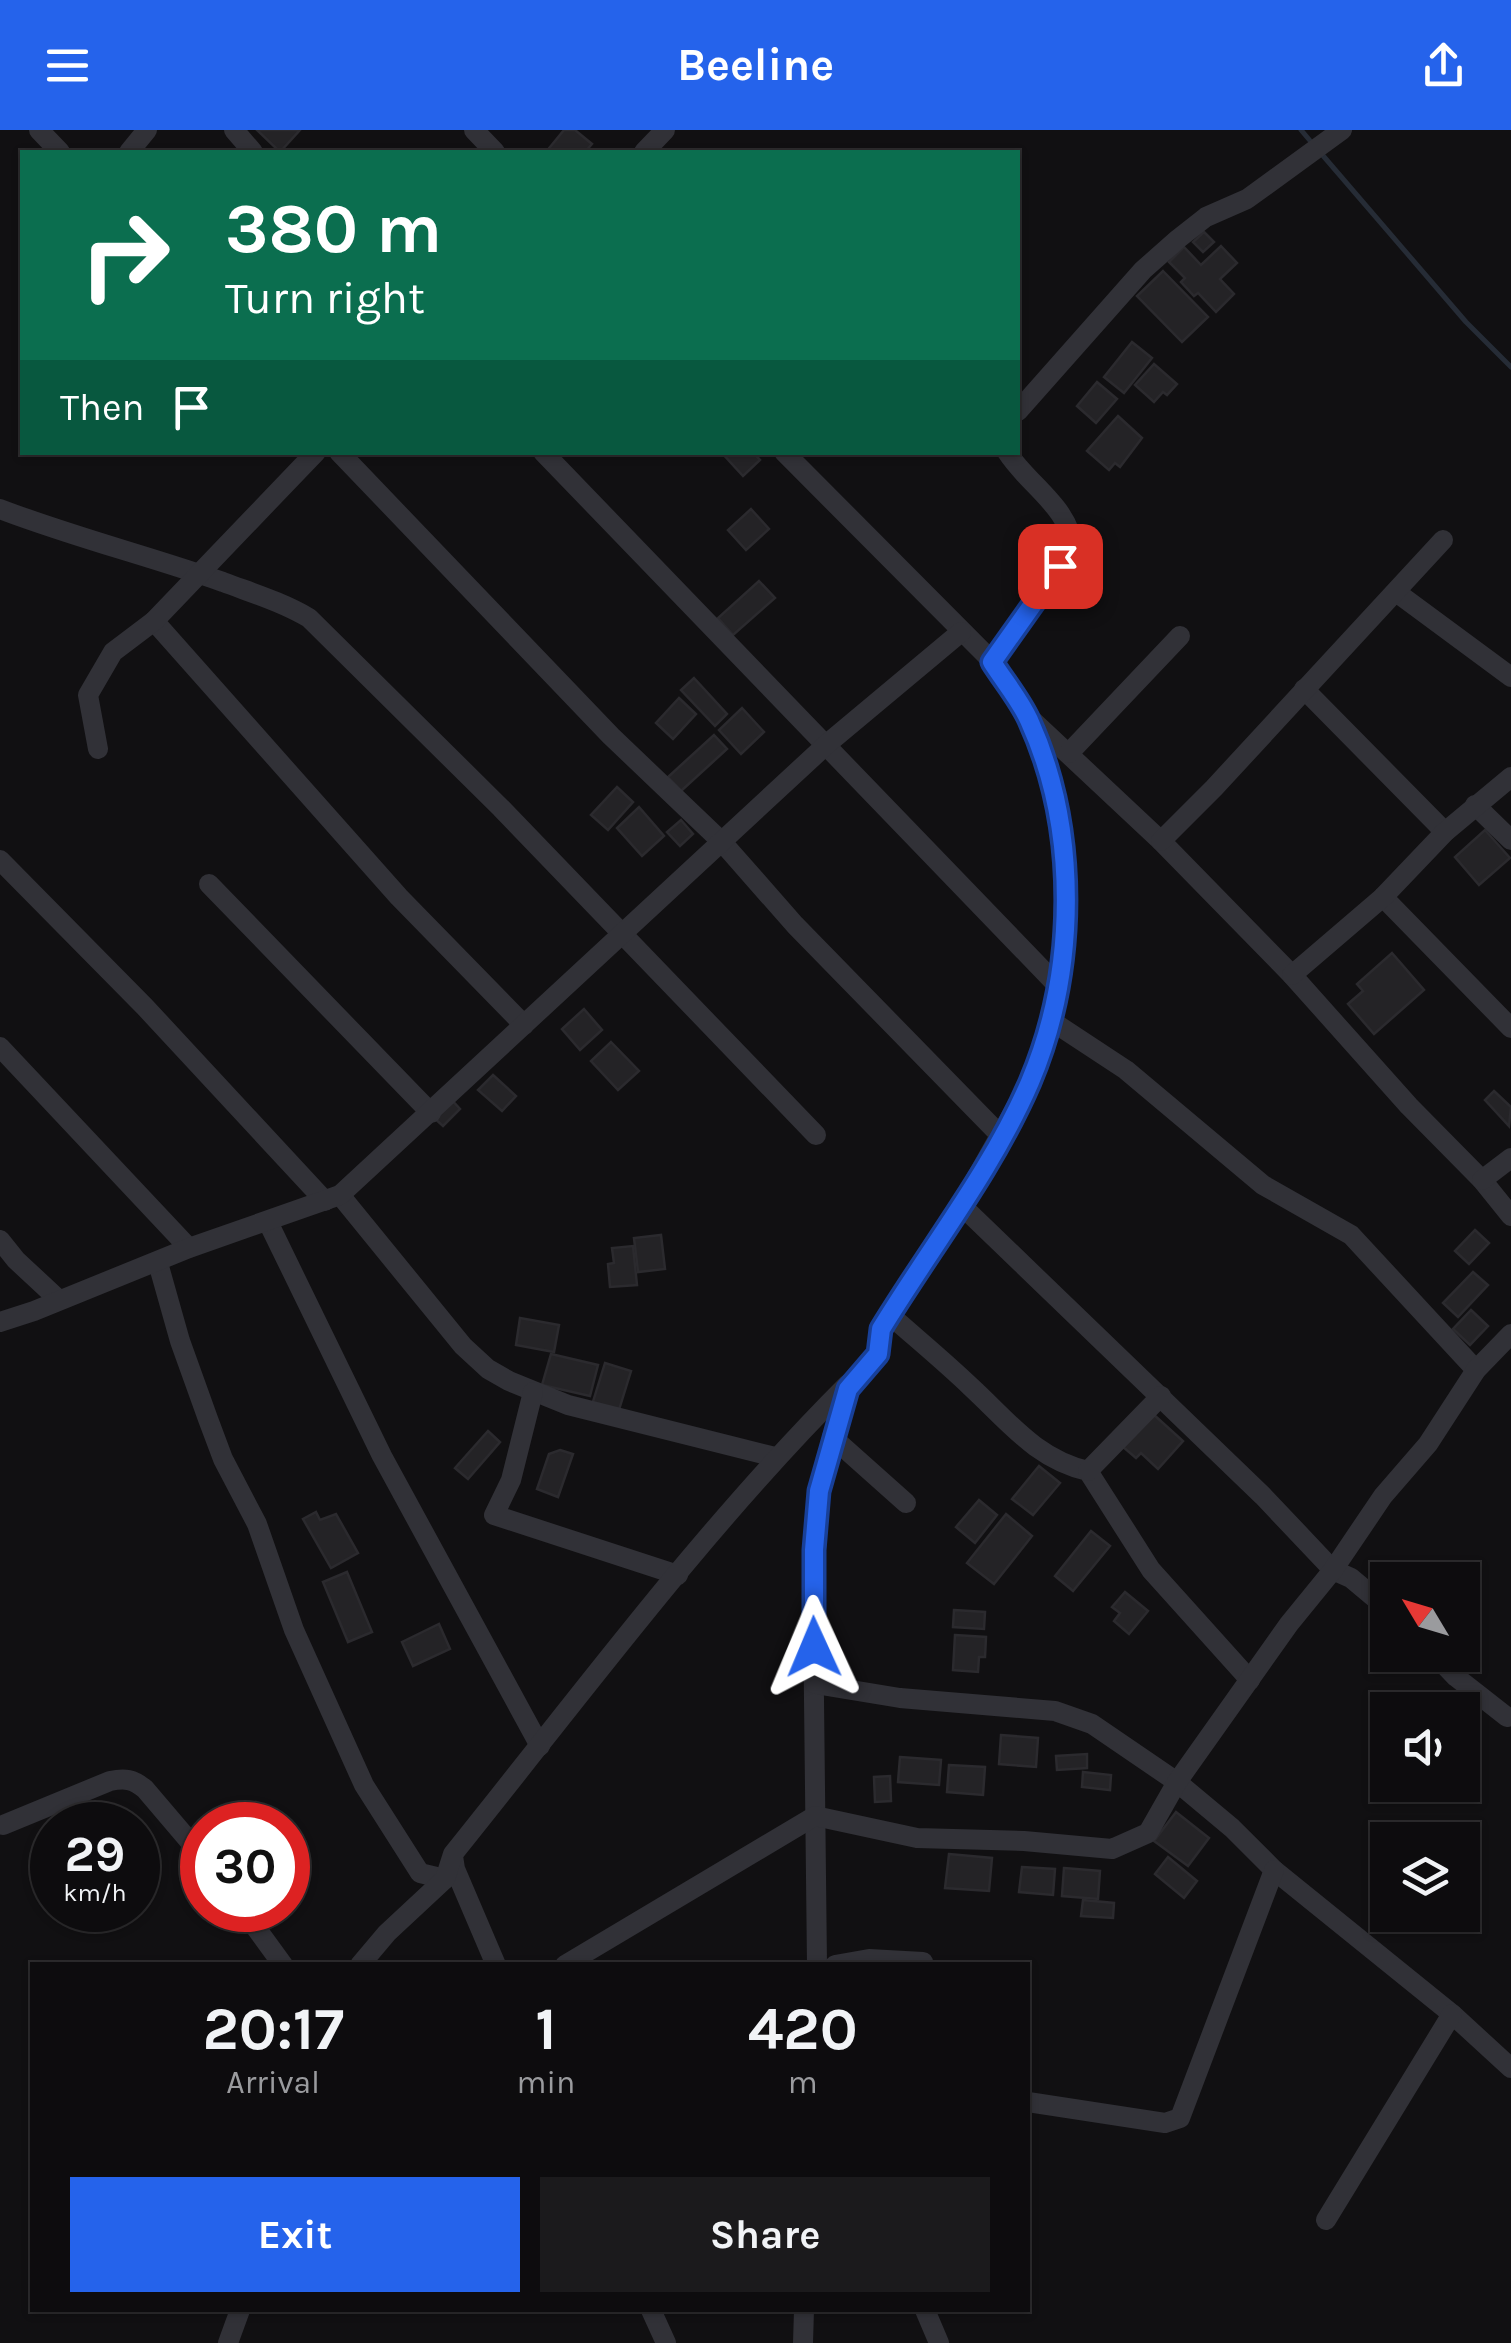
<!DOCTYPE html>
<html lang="en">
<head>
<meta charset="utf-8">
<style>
	body { margin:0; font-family:Karla,sans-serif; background:#1b1a1c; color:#f1f3f6; height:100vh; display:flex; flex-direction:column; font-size:38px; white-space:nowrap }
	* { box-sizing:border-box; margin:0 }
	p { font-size:32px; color:#9a9b9e }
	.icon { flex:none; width:55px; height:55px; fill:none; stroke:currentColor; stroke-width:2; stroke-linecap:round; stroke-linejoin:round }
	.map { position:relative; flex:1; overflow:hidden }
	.side { position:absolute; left:30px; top:1832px; width:1000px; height:350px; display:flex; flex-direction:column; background:#0d0c0e; border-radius:0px; box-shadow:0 2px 8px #0004,0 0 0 2px #2d2c2e }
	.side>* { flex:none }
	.top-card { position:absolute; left:20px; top:20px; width:1000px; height:305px; border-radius:0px; box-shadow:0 2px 8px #0004,0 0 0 2px #2d2c2e; background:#0b6e4f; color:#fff; overflow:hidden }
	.needle { width:65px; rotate:308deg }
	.buttons { position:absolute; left:1370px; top:1432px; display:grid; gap:20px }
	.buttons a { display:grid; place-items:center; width:110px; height:110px; border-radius:0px; background:#0d0c0e; box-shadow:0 2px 8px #0004,0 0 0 2px #2d2c2e; font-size:50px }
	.speed { position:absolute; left:30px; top:1672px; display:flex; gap:20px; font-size:50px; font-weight:700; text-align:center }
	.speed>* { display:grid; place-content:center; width:130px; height:130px; border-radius:50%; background:#0d0c0e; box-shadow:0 2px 8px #0004,0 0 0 2px #2d2c2e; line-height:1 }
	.speed small { font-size:25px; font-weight:400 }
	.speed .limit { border:15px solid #d22; background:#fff; color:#111 }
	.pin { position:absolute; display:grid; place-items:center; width:85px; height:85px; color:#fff; margin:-42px; border-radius:20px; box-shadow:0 5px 15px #0006 }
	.me { position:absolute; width:110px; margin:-55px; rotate:359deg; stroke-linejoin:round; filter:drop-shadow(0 0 8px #0008) }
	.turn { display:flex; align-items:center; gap:35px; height:210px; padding:0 40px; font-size:45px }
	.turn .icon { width:130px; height:130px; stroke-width:2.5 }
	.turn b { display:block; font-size:70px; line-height:85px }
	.then { display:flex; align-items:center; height:95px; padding:0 40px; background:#0003; gap:20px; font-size:38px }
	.eta { display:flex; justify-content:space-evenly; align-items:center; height:170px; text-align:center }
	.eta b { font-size:60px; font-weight:700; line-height:70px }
	.cta { display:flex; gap:20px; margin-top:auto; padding:20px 40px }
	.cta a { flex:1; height:115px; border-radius:0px; background:#2563eb; color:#fff; font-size:40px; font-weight:700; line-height:115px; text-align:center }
	.cta a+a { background:#1b1a1c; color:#f1f3f6 }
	header { display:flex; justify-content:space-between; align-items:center; height:130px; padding:0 40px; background:#2563eb; color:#fff; font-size:45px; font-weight:700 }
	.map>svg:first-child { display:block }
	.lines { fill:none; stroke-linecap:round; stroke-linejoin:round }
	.stream { stroke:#262c36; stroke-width:5 }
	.building { fill:#242326; stroke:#2b2a2e; stroke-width:2.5 }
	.minor { stroke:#313137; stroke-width:20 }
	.route-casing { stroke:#184099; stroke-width:25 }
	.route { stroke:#2563eb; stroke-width:18 }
</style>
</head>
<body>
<header><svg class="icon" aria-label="menu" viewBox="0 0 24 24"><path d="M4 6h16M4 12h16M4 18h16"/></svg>Beeline<svg class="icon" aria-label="share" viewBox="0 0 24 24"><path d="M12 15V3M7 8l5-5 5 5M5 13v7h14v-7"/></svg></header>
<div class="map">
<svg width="1511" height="2213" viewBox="0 0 1511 2213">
	<rect width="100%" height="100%" fill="#111012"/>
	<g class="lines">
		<g class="stream">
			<path d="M 1301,0 L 1312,13"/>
			<path d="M 1319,21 L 1466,192 L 1511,237"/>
		</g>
	</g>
	<g class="building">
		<path d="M 257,0 L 300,0 L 280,22 Z"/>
		<path d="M 564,0 L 575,0 L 592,14 L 585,22 L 546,22 Z"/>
		<path d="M 1204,102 L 1214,112 L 1203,122 L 1193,112 Z"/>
		<path d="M 1221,116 L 1237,133 L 1220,149 L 1234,164 L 1216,182 L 1198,163 L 1194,166 L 1181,152 L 1185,148 L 1169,132 L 1184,117 L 1201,135 Z"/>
		<path d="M 1163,141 L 1208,187 L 1182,212 L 1137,166 Z"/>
		<path d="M 1132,212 L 1152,228 L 1124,263 L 1104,247 Z"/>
		<path d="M 1154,234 L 1177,254 L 1167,265 L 1163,262 L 1154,272 L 1135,255 Z"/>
		<path d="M 1097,252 L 1117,269 L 1096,293 L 1077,276 Z"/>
		<path d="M 1118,286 L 1142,308 L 1120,337 L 1115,333 L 1109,340 L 1087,321 Z"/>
		<path d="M 721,322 L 753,322 L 760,330 L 743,346 Z"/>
		<path d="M 751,379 L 769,399 L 746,420 L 728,400 Z"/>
		<path d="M 759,451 L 775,468 L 733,505 L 718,488 Z"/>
		<path d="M 694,548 L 727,584 L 715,596 L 681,560 Z"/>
		<path d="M 679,568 L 696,584 L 673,609 L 656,593 Z"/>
		<path d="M 742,578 L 764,602 L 741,624 L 719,600 Z"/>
		<path d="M 714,605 L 727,619 L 681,661 L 668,647 Z"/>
		<path d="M 617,657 L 633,672 L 608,700 L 591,685 Z"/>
		<path d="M 639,677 L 664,706 L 642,726 L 617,698 Z"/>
		<path d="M 681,690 L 693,704 L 680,716 L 667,702 Z"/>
		<path d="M 1485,700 L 1510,728 L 1479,755 L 1455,727 Z"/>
		<path d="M 1392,823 L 1424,860 L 1374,904 L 1348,874 L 1363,861 L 1357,854 Z"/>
		<path d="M 584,879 L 602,900 L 580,920 L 562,899 Z"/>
		<path d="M 611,912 L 639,941 L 618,960 L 591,931 Z"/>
		<path d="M 493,945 L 516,966 L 502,981 L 478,960 Z"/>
		<path d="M 1494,961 L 1511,977 L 1509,996 L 1485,970 Z"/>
		<path d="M 450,968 L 460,979 L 443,996 L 432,986 Z"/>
		<path d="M 1475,1100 L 1489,1113 L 1469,1134 L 1455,1121 Z"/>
		<path d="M 661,1105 L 665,1139 L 638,1142 L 634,1108 Z"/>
		<path d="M 633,1116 L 637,1155 L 610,1157 L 608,1134 L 614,1133 L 612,1118 Z"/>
		<path d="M 1473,1142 L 1488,1155 L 1458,1187 L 1443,1173 Z"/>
		<path d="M 1471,1180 L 1488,1196 L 1470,1215 L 1453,1199 Z"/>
		<path d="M 520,1188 L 559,1195 L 554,1222 L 516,1215 Z"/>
		<path d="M 551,1224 L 598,1235 L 590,1266 L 542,1255 Z"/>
		<path d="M 605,1233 L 631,1241 L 618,1283 L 592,1275 Z"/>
		<path d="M 1153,1284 L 1183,1311 L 1158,1339 L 1141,1323 L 1136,1328 L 1123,1317 Z"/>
		<path d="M 488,1301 L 500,1312 L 468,1349 L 455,1338 Z"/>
		<path d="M 560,1320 L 573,1324 L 558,1367 L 537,1359 L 549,1324 Z"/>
		<path d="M 1039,1336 L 1060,1353 L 1033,1385 L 1012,1369 Z"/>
		<path d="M 979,1370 L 997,1385 L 975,1413 L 956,1397 Z"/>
		<path d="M 316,1382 L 320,1390 L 336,1384 L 358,1423 L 331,1438 L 303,1389 Z"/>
		<path d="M 1006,1384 L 1032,1406 L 994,1454 L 967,1433 Z"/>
		<path d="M 1091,1401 L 1110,1416 L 1073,1461 L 1055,1446 Z"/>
		<path d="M 347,1442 L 372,1502 L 348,1512 L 323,1452 Z"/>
		<path d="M 1125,1462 L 1148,1481 L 1129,1504 L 1114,1491 L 1120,1483 L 1112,1477 Z"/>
		<path d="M 954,1480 L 985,1482 L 984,1499 L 953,1497 Z"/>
		<path d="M 439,1494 L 450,1519 L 413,1536 L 402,1512 Z"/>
		<path d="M 955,1505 L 986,1507 L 985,1527 L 979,1527 L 978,1542 L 953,1540 Z"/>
		<path d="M 1001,1605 L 1038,1608 L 1036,1637 L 999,1634 Z"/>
		<path d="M 1087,1624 L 1087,1638 L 1057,1640 L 1056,1626 Z"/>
		<path d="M 900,1627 L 941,1630 L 939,1655 L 898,1652 Z"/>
		<path d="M 949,1635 L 985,1637 L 983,1665 L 947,1662 Z"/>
		<path d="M 1083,1642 L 1111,1645 L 1110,1660 L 1082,1657 Z"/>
		<path d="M 890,1646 L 891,1671 L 875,1672 L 874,1647 Z"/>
		<path d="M 1176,1682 L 1209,1708 L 1188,1736 L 1154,1711 Z"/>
		<path d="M 949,1724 L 992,1728 L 989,1761 L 945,1758 Z"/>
		<path d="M 1168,1727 L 1197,1751 L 1184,1768 L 1155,1744 Z"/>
		<path d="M 1022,1737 L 1055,1739 L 1053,1765 L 1019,1762 Z"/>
		<path d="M 1064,1738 L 1100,1741 L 1098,1769 L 1062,1766 Z"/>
		<path d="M 1083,1770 L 1114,1773 L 1113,1788 L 1081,1786 Z"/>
	</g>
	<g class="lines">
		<g class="minor">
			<path d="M 39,0 L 60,22"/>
			<path d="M 234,0 L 253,22"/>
			<path d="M 474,0 L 495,22"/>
			<path d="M 129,22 L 147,0"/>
			<path d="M 644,22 L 665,0"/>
			<path d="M 1018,281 L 1143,140 L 1178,109 L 1206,87 L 1247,69 L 1342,0"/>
			<path d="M 339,322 L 611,606 L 722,712 L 795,795 L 1002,1007"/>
			<path d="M 543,322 L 1058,856"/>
			<path d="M 784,322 L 993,532 L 1027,586 L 1046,631 L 1057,681 L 1065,750 L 1062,816 L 1053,892 L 1029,954 L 961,1075 L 881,1199 L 878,1224 L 849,1259 L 819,1361 L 813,1481 L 817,1835"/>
			<path d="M 0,379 C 73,407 149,426 223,452 C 252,463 282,472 309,488 L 501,678 L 816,1005"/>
			<path d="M 1396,462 L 1511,547"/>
			<path d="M 154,491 L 399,767 L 524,895"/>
			<path d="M 993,532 L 1073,419 C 1071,378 1028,355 1007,322"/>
			<path d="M 1304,559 L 1445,702"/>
			<path d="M 1033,591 L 1161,711 L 1292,845 L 1409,976 L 1482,1050 L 1511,1086"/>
			<path d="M 98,619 L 88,565 L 113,522 L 154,491 L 316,322"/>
			<path d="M 1069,623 L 1180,506"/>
			<path d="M 1475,675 L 1511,710"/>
			<path d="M 1161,711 L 1214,658 L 1443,410"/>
			<path d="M 0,730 L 145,877 L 325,1071"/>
			<path d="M 209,754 L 431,983"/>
			<path d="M 1383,767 L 1511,898"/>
			<path d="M 1292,845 L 1383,767 L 1445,702 L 1511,647"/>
			<path d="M 1053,892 L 1126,940 L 1263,1055 L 1351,1105 L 1476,1240"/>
			<path d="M 0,917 L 189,1118"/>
			<path d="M 1482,1050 L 1511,1028"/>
			<path d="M 340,1065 L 463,1216 L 488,1239 L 509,1251 L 568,1275 L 775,1327"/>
			<path d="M 961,1075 L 1263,1366 L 1333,1440 L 1351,1448 L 1388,1479"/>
			<path d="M 268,1092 L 382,1326 L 540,1616"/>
			<path d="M 0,1110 L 16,1130 L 59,1170"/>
			<path d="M 158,1133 L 180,1211 L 208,1289 L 223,1329 L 257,1394 L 294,1500 L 364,1655 L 420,1743 L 445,1749"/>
			<path d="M 890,1185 C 917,1209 945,1232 971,1257 C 1009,1292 1036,1329 1088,1341 L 1151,1440 L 1250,1550"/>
			<path d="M 0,1192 L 34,1181 L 189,1118 L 340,1065 L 827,614 L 961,502"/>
			<path d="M 533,1262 L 511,1350 L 494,1385 L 678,1445"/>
			<path d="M 832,1307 L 906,1373"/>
			<path d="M 1088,1341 L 1161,1266"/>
			<path d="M 1435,1525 L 1456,1547 L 1507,1587"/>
			<path d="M 815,1554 L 900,1568 L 1055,1581 L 1092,1594 L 1177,1652 L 1232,1698 L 1274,1740 L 1452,1884 L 1511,1938"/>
			<path d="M 3,1695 L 110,1651 C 125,1648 133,1649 145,1659 L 202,1726"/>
			<path d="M 453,1726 L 455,1739 L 496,1835"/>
			<path d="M 243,1780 L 283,1835"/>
			<path d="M 360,1835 L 387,1803 L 445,1749 L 453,1724 C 581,1565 703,1399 848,1254"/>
			<path d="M 565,1835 L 815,1686 L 917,1708 L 1024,1711 L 1112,1719 L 1148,1703 L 1177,1652 L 1289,1494 L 1333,1440 L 1383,1366 L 1428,1314 L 1476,1240 L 1511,1204"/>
			<path d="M 835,1835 L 869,1829 L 923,1832"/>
			<path d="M 1028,1972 L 1165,1993 L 1180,1988 L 1274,1740"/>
			<path d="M 1326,2090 L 1452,1884"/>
			<path d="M 651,2180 L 666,2213"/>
			<path d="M 925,2180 L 939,2213"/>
			<path d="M 228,2213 L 240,2180"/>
			<path d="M 803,2213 L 804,2180"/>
		</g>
	</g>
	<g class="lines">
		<g class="route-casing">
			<path id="route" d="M 814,1517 L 814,1420 L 819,1361 L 848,1259 L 878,1224 L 881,1199 C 931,1117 992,1040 1030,952 C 1077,841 1079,700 1029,590 C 1020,570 1004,551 992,532 L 1060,436"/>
		</g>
		<use href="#route" class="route"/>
	</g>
</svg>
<div class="buttons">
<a><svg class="needle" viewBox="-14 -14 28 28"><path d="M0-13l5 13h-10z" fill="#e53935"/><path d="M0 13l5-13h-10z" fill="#9a9b9e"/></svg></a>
<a><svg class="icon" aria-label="sound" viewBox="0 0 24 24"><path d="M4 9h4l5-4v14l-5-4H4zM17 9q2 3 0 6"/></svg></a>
<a><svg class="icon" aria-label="layers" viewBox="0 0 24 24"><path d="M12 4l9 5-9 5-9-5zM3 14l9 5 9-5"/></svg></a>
</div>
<div class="speed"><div>29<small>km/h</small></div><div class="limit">30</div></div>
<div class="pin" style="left:1060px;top:436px;background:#d93025"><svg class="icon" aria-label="arrive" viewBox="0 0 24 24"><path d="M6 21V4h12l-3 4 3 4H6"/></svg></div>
<svg class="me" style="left:814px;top:1517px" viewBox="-20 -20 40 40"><path d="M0-17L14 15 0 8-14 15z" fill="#2563eb" stroke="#fff" stroke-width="4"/></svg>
<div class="top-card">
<div class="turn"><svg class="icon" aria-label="right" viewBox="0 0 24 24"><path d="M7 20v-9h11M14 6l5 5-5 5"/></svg><div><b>380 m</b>Turn right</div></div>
<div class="then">Then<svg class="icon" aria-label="arrive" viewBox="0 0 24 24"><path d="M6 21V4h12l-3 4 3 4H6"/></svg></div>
</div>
<section class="side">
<div class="eta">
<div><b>20:17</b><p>Arrival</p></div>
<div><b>1</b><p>min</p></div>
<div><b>420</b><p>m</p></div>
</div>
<div class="cta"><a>Exit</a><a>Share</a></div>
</section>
</div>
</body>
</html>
